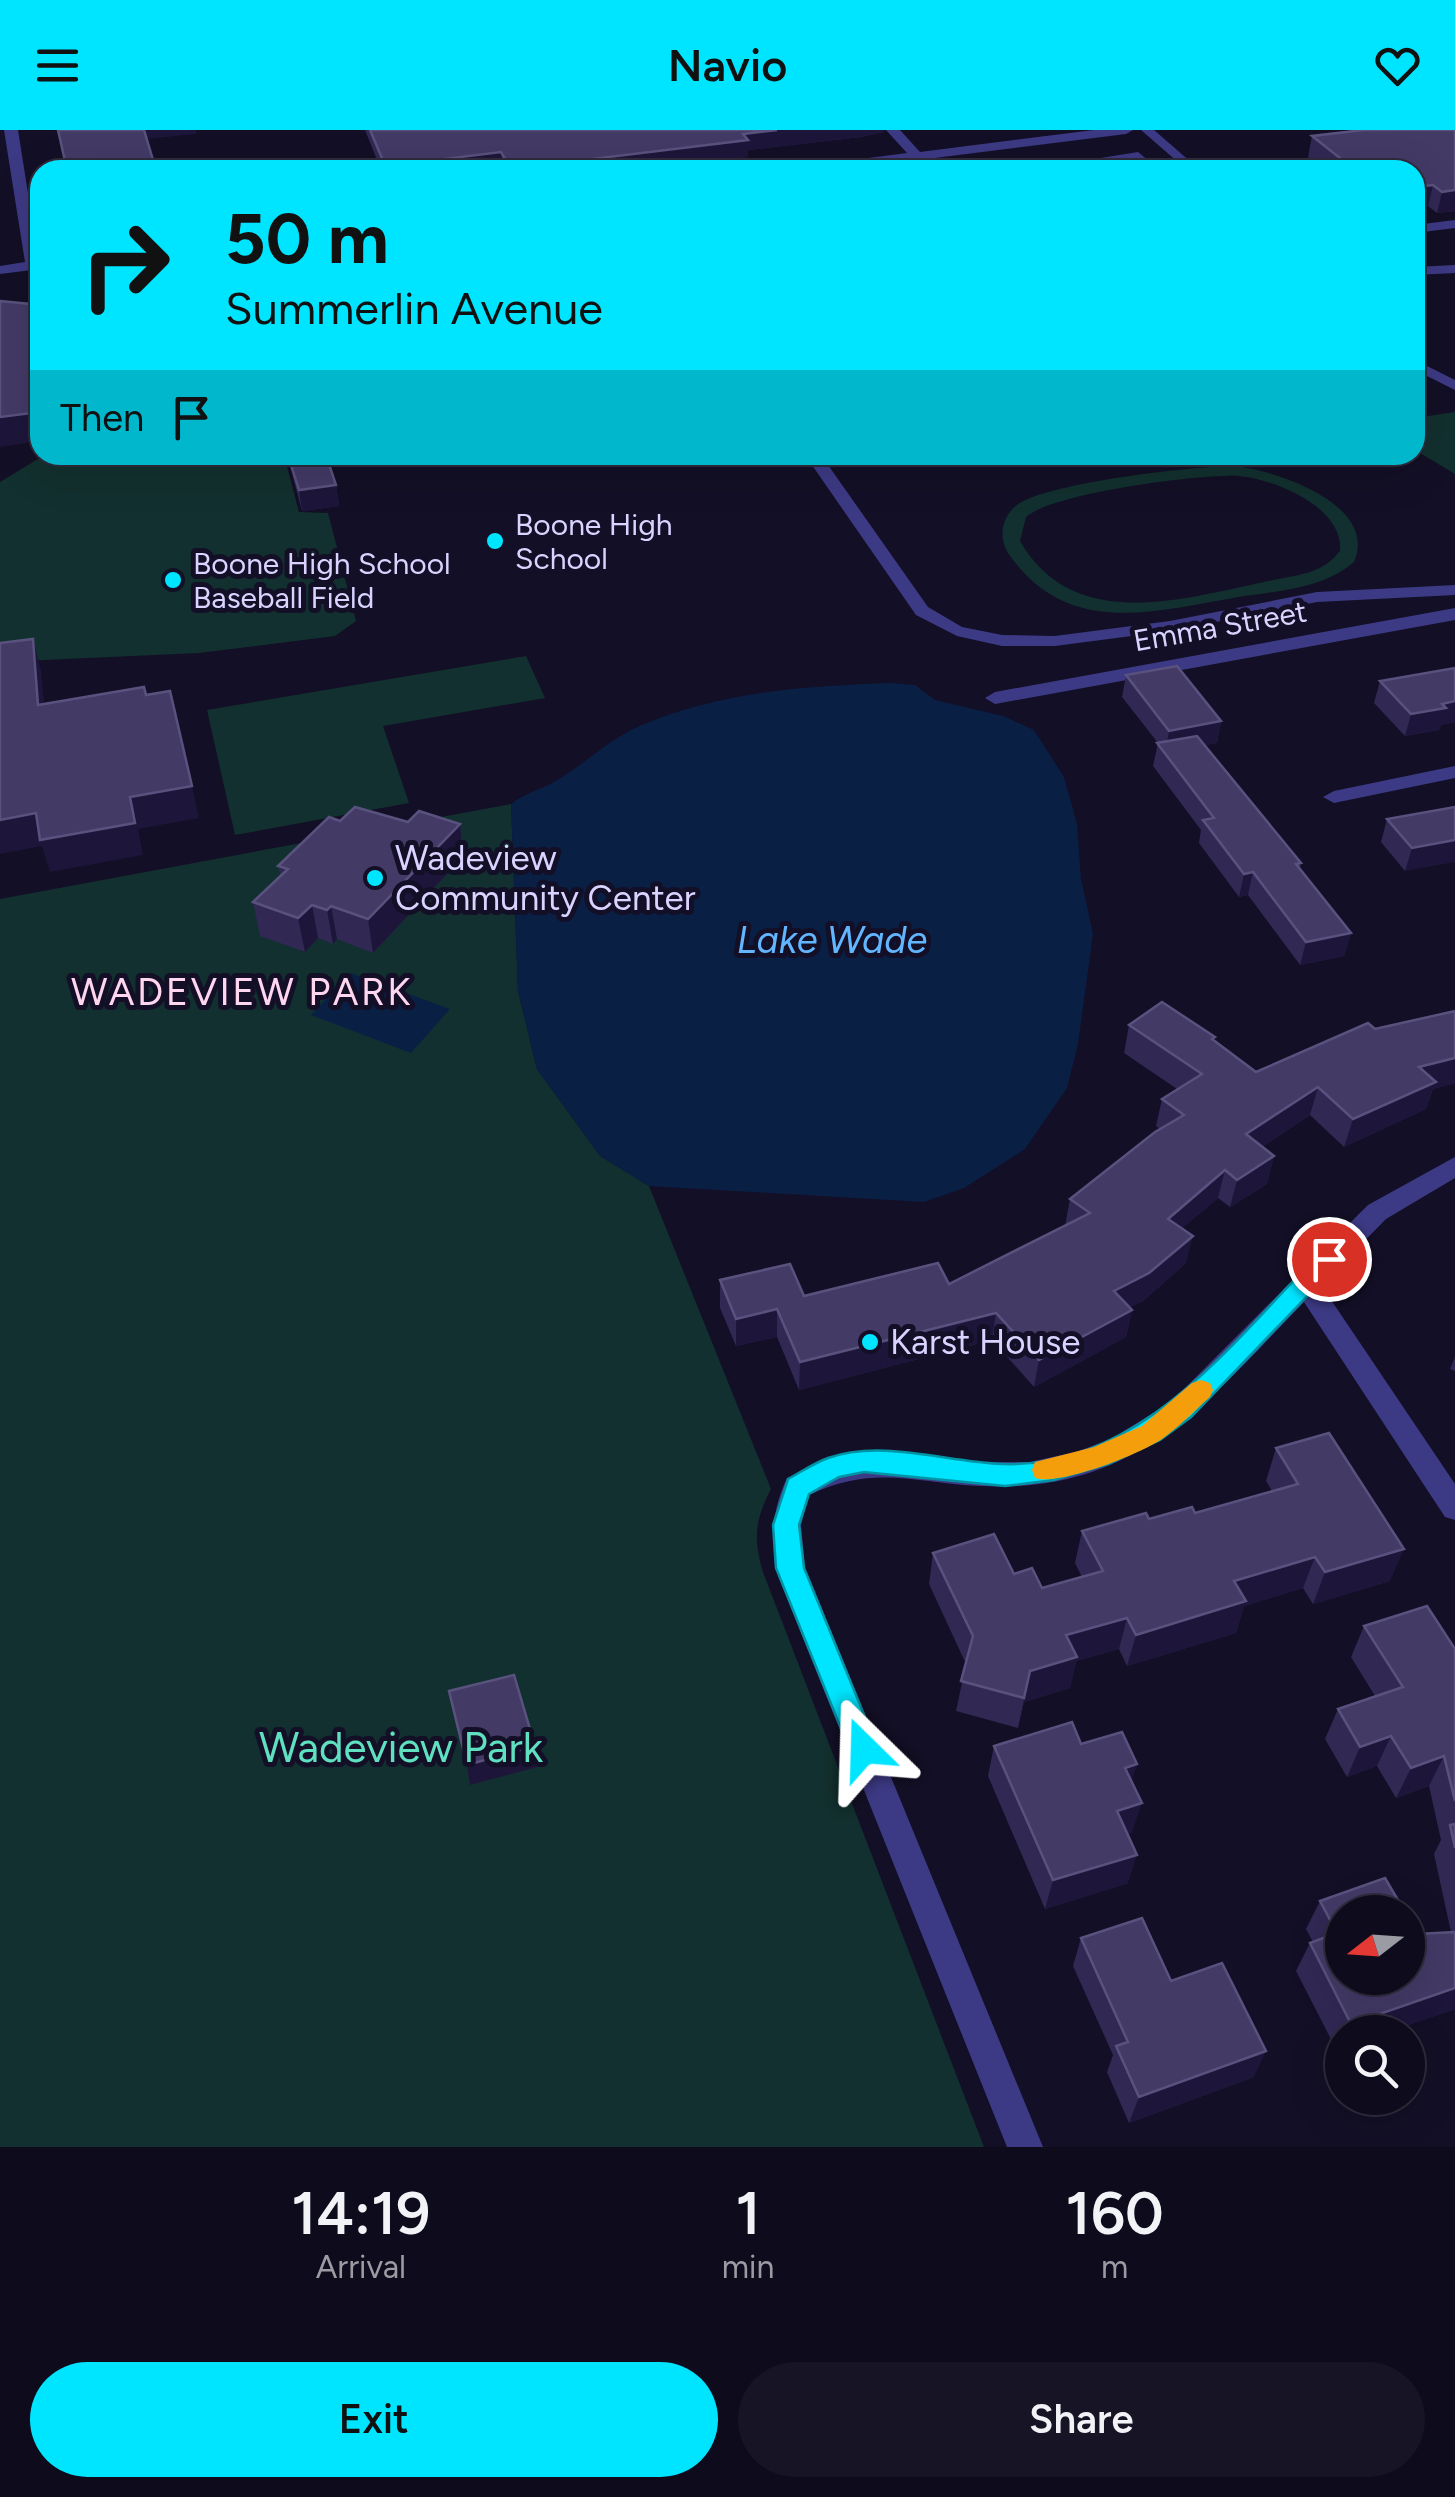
<!DOCTYPE html>
<html lang="en">
<head>
<meta charset="utf-8">
<style>
	body { margin:0; font-family:Figtree,sans-serif; background:#171425; color:#f1f3f6; height:100vh; display:flex; flex-direction:column; font-size:38px; white-space:nowrap }
	* { box-sizing:border-box; margin:0 }
	p { font-size:32px; color:#9b9ba3 }
	.icon { flex:none; width:55px; height:55px; fill:none; stroke:currentColor; stroke-width:2; stroke-linecap:round; stroke-linejoin:round }
	.map { position:relative; height:2017px; overflow:hidden }
	.drawer { display:flex; flex-direction:column; background:#0e0b1c; flex:1 }
	.drawer>* { flex:none }
	.guide { position:absolute; left:30px; top:30px; width:1395px; height:305px; border-radius:30px; box-shadow:0 10px 40px #0002,0 0 0 2px #2e2b3b; background:#00e5ff; color:#111; overflow:hidden }
	.needle { width:65px; rotate:253deg }
	.buttons { position:absolute; left:1325px; top:1765px; display:grid; gap:20px }
	.buttons a { display:grid; place-items:center; width:100px; height:100px; border-radius:50%; background:#0e0b1c; box-shadow:0 10px 40px #0002,0 0 0 2px #2e2b3b; font-size:50px }
	.pin { position:absolute; display:grid; place-items:center; width:85px; height:85px; color:#fff; margin:-42px; border:5px solid #fff; border-radius:50%; box-shadow:0 2px 10px #0007 }
	.me { position:absolute; width:110px; margin:-55px; rotate:338deg; stroke-linejoin:round; filter:drop-shadow(0 0 8px #0008) }
	.turn { display:flex; align-items:center; gap:35px; height:210px; padding:0 30px; font-size:45px }
	.turn .icon { width:130px; height:130px; stroke-width:2.5 }
	.turn b { display:block; font-size:70px; line-height:85px }
	.then { display:flex; align-items:center; height:95px; padding:0 30px; background:#0003; gap:20px; font-size:38px }
	.eta { display:flex; justify-content:space-evenly; align-items:center; height:170px; text-align:center }
	.eta b { font-size:60px; font-weight:600; line-height:70px }
	.action { display:flex; gap:20px; margin-top:auto; padding:20px 30px }
	.action a { flex:1; height:115px; border-radius:60px; background:#00e5ff; color:#111; font-size:40px; font-weight:600; line-height:115px; text-align:center }
	.action a+a { background:#171425; color:#f1f3f6 }
	header { display:flex; justify-content:space-between; align-items:center; height:130px; padding:0 30px; background:#00e5ff; color:#111; font-size:45px; font-weight:600 }
	.map>svg:first-child { display:block }
	.green { fill:#12302f; fill-rule:evenodd }
	.water { fill:#0a1f44 }
	.lines { fill:none; stroke-linecap:round; stroke-linejoin:round }
	.lane { fill:#3d3a85; fill-rule:evenodd }
	.street { fill:#3d3a85; fill-rule:evenodd }
	.wall { fill:#312854 }
	.shaded-wall { fill:#1d163a }
	.building { fill:#433a66; stroke:#5a527e; stroke-width:2.5 }
	.route { fill:#00e5ff; stroke:#0095a6; stroke-width:2.5 }
	.slow { fill:#f59e0b }
	.poi-dot { fill:#00e5ff; stroke:#130f26; stroke-width:4 }
	.labels { text-anchor:middle; dominant-baseline:central; stroke-width:10; stroke-linejoin:round; paint-order:stroke }
	.far-poi-label { font-size:30px; fill:#d9d4ff; stroke:#130f26; text-anchor:start }
	.far-street-label { font-size:30px; fill:#d9d4ff; stroke:#130f26 }
	.poi-label { font-size:35px; fill:#d9d4ff; stroke:#130f26; text-anchor:start }
	.water-label { font-size:38px; font-style:italic; fill:#62b6ff; stroke:#130f26 }
	.neighbourhood-label { font-size:38px; letter-spacing:2.5px; fill:#ffd6f0; stroke:#130f26 }
	.near-park-label { font-size:42px; fill:#5fe0c0; stroke:#130f26 }
</style>
</head>
<body>
<header><svg class="icon" aria-label="menu" viewBox="0 0 24 24"><path d="M4 6h16M4 12h16M4 18h16"/></svg>Navio<svg class="icon" aria-label="heart" viewBox="0 0 24 24"><path d="M12 20l-8-8c-3-5 5-10 8-4 3-6 11-1 8 4z"/></svg></header>
<div class="map">
<svg width="1455" height="2017" viewBox="0 0 1455 2017">
	<rect width="100%" height="100%" fill="#130f26"/>
	<g class="green">
		<path d="M 1455,282 L 1455,344 L 1415,320 L 1415,288 Z"/>
		<path d="M 53,325 L 284,325 L 299,382 L 328,383 L 356,491 L 335,506 L 199,523 L 0,532 L 0,352 L 41,327 Z"/>
		<path d="M 1234,336 C 1275,340 1379,374 1354,432 C 1323,459 1277,461 1238,467 C 1152,482 1067,508 1008,423 C 998,407 1002,386 1017,375 C 1045,353 1194,336 1234,336 ZM 1239,346 C 1274,349 1344,377 1340,421 C 1327,437 1314,442 1294,446 C 1202,462 1078,512 1020,411 L 1026,387 C 1053,363 1200,344 1239,346 Z"/>
		<path d="M 526,526 L 545,568 L 383,596 L 409,673 L 235,705 L 207,580 Z"/>
		<path d="M 511,674 L 518,861 L 537,939 L 600,1026 L 649,1056 L 771,1359 C 755,1390 753,1408 763,1442 L 984,2017 L 0,2017 L 0,769 Z"/>
	</g>
	<g class="water">
		<path d="M 891,553 L 915,555 L 935,570 L 1003,586 L 1034,600 L 1064,647 L 1077,694 L 1081,749 L 1093,804 L 1078,914 L 1067,958 L 1025,1019 L 964,1058 L 924,1072 L 649,1056 L 600,1026 L 537,939 L 518,861 L 511,674 C 525,663 537,661 552,653 C 583,636 610,608 642,595 C 723,561 806,556 891,553 Z"/>
		<path d="M 351,843 L 450,879 L 411,923 L 311,885 Z"/>
	</g>
	<g class="lines">
		<g class="lane">
			<path d="M 1141,0 L 1154,0 L 1200,40 L 1187,40 Z"/>
			<path d="M 1138,22 L 1160,40 L 1147,40 L 1135,30 L 1061,40 L 1027,40 Z"/>
			<path d="M 1455,135 L 1455,143 L 1415,145 L 1415,137 Z"/>
			<path d="M 1415,230 L 1455,250 L 1455,260 L 1415,240 Z"/>
			<path d="M 805,325 L 821,325 L 928,477 L 962,497 L 1002,505 L 1055,506 L 1170,491 L 1317,462 L 1455,455 L 1455,465 L 1317,472 L 1170,501 L 1055,516 L 1002,516 L 957,506 L 916,485 Z"/>
		</g>
		<g class="street">
			<path d="M 4,0 L 18,0 L 40,139 L 0,144 L 0,136 L 25,132 Z"/>
			<path d="M 886,0 L 900,0 L 920,22 L 1094,0 L 1133,0 L 1126,4 L 840,40 L 800,40 L 807,36 L 907,23 Z"/>
			<path d="M 1455,90 L 1455,98 L 1415,103 L 1415,95 Z"/>
			<path d="M 1455,478 L 1455,490 L 995,574 L 985,568 L 995,562 Z"/>
			<path d="M 1455,636 L 1455,648 L 1334,673 L 1323,667 L 1334,661 Z"/>
			<path d="M 1455,1027 L 1455,1048 L 1386,1089 L 1321,1155 L 1455,1354 L 1455,1390 L 1445,1387 L 1304,1172 C 1206,1273 1136,1364 980,1356 C 913,1353 875,1334 809,1365 L 801,1395 L 805,1438 L 1043,2017 L 1007,2017 L 775,1438 C 772,1405 772,1379 787,1348 L 854,1323 L 901,1321 L 975,1332 L 1029,1332 L 1076,1322 L 1111,1309 L 1171,1272 L 1368,1075 Z"/>
		</g>
	</g>
	<g class="wall">
		<path d="M 365,0 L 884,0 L 883,2 L 861,7 L 748,20 L 748,27 L 643,40 L 503,40 L 503,39 L 381,40 Z"/>
		<path d="M 1455,0 L 1455,81 L 1437,83 L 1428,76 L 1415,78 L 1415,40 L 1324,40 L 1308,27 L 1312,6 Z"/>
		<path d="M 287,325 L 326,325 L 336,355 L 339,376 L 302,381 Z"/>
		<path d="M 1455,538 L 1455,592 L 1441,595 L 1439,600 L 1405,606 L 1374,573 L 1380,551 Z"/>
		<path d="M 1126,545 L 1221,591 L 1217,613 L 1205,615 L 1301,733 L 1300,738 L 1351,803 L 1344,826 L 1300,835 L 1248,765 L 1239,767 L 1199,713 L 1201,700 L 1153,636 L 1158,613 L 1122,567 Z"/>
		<path d="M 1455,677 L 1405,741 L 1381,712 L 1387,689 Z"/>
		<path d="M 340,691 L 460,694 L 463,727 L 373,823 L 337,809 L 333,814 L 318,808 L 305,822 L 260,806 L 253,772 L 281,746 L 278,736 Z"/>
		<path d="M 1455,881 L 1455,953 L 1433,959 L 1426,979 L 1344,1017 L 1310,985 L 1262,1017 L 1274,1026 L 1267,1054 L 1230,1077 L 1218,1068 L 1182,1098 L 1186,1133 L 1143,1171 L 1130,1177 L 1132,1180 L 1126,1207 L 1034,1257 L 992,1210 L 799,1260 L 777,1207 L 736,1216 L 720,1178 L 720,1150 L 804,1166 L 949,1154 L 1065,1096 L 1070,1069 L 1160,999 L 1156,996 L 1162,969 L 1177,959 L 1124,923 L 1129,895 L 1214,911 L 1256,942 L 1375,899 Z"/>
		<path d="M 1455,1227 L 1455,1241 L 1450,1239 Z"/>
		<path d="M 1276,1318 L 1390,1451 L 1313,1474 L 1303,1458 L 1244,1476 L 1236,1503 L 1127,1536 L 1119,1519 L 1076,1531 L 1070,1558 L 1024,1572 L 1018,1598 L 956,1581 L 966,1534 L 929,1454 L 933,1423 L 1014,1444 L 1042,1458 L 1082,1447 L 1075,1433 L 1082,1401 L 1195,1383 L 1272,1361 L 1266,1351 Z"/>
		<path d="M 1364,1496 L 1455,1519 L 1455,1879 L 1388,1902 L 1342,1902 L 1342,1919 L 1337,1921 L 1296,1841 L 1310,1813 L 1313,1812 L 1306,1799 L 1320,1771 L 1417,1804 L 1451,1802 L 1434,1724 L 1441,1710 L 1429,1656 L 1396,1668 L 1377,1636 L 1347,1647 L 1325,1609 L 1338,1579 L 1375,1566 L 1351,1527 Z"/>
		<path d="M 1081,1614 L 1137,1634 L 1131,1651 L 1132,1702 L 1127,1704 L 1128,1753 L 1045,1779 L 988,1646 L 994,1616 Z"/>
		<path d="M 1081,1808 L 1171,1851 L 1254,1947 L 1129,1993 L 1107,1942 L 1113,1925 L 1073,1836 Z"/>
	</g>
	<g class="shaded-wall">
		<path d="M 144,0 L 196,0 L 196,4 L 145,9 Z"/>
		<path d="M 777,0 L 884,0 L 883,2 L 861,7 L 748,20 L 748,27 L 643,40 L 511,40 L 511,39 Z"/>
		<path d="M 501,22 L 503,39 L 421,40 L 420,32 Z"/>
		<path d="M 1433,55 L 1428,76 L 1415,78 L 1415,57 Z"/>
		<path d="M 1455,60 L 1455,81 L 1437,83 L 1442,62 Z"/>
		<path d="M 40,282 L 40,311 L 0,317 L 0,287 Z"/>
		<path d="M 336,355 L 339,376 L 302,381 L 299,360 Z"/>
		<path d="M 33,509 L 41,540 L 47,607 L 38,575 Z"/>
		<path d="M 1455,571 L 1455,592 L 1441,595 L 1439,600 L 1405,606 L 1411,584 L 1442,574 Z"/>
		<path d="M 1221,591 L 1217,613 L 1165,623 L 1169,601 Z"/>
		<path d="M 192,656 L 199,688 L 138,699 L 143,725 L 50,742 L 42,716 L 0,724 L 0,690 Z"/>
		<path d="M 460,694 L 463,727 L 373,823 L 368,789 Z"/>
		<path d="M 1455,710 L 1455,732 L 1405,741 L 1412,718 Z"/>
		<path d="M 1253,742 L 1248,765 L 1239,767 L 1244,744 Z"/>
		<path d="M 312,775 L 318,808 L 305,822 L 298,788 Z"/>
		<path d="M 331,776 L 337,809 L 333,814 L 327,780 Z"/>
		<path d="M 1351,803 L 1344,826 L 1300,835 L 1306,812 Z"/>
		<path d="M 1455,928 L 1455,953 L 1433,959 L 1426,979 L 1344,1017 L 1353,989 L 1419,937 Z"/>
		<path d="M 1318,957 L 1310,985 L 1239,1032 L 1246,1004 Z"/>
		<path d="M 1274,1026 L 1267,1054 L 1230,1077 L 1237,1050 Z"/>
		<path d="M 1225,1040 L 1218,1068 L 1161,1116 L 1168,1089 Z"/>
		<path d="M 1193,1106 L 1186,1133 L 1143,1171 L 1108,1188 L 1114,1161 Z"/>
		<path d="M 777,1179 L 777,1207 L 736,1216 L 736,1189 Z"/>
		<path d="M 1132,1180 L 1126,1207 L 1034,1257 L 1039,1230 Z"/>
		<path d="M 996,1183 L 992,1210 L 799,1260 L 800,1232 Z"/>
		<path d="M 1404,1419 L 1390,1451 L 1313,1474 L 1325,1442 Z"/>
		<path d="M 1315,1427 L 1303,1458 L 1244,1476 L 1236,1503 L 1127,1536 L 1136,1505 L 1234,1451 Z"/>
		<path d="M 1127,1488 L 1119,1519 L 1076,1531 L 1070,1558 L 1024,1572 L 1018,1598 L 1030,1541 L 1066,1505 Z"/>
		<path d="M 1391,1606 L 1377,1636 L 1347,1647 L 1360,1617 Z"/>
		<path d="M 535,1616 L 537,1637 L 470,1655 L 467,1635 Z"/>
		<path d="M 1444,1626 L 1429,1656 L 1396,1668 L 1411,1638 Z"/>
		<path d="M 1137,1634 L 1128,1663 L 1125,1638 Z"/>
		<path d="M 1142,1673 L 1132,1702 L 1108,1710 L 1117,1681 Z"/>
		<path d="M 1137,1725 L 1128,1753 L 1045,1779 L 1053,1750 Z"/>
		<path d="M 1455,1858 L 1455,1879 L 1388,1902 L 1347,1902 L 1351,1894 Z"/>
		<path d="M 1266,1921 L 1254,1947 L 1129,1993 L 1139,1967 Z"/>
	</g>
	<g class="building">
		<path d="M 58,0 L 144,0 L 156,40 L 67,40 Z"/>
		<path d="M 370,0 L 777,0 L 743,4 L 748,10 L 511,39 L 501,22 L 420,32 L 424,40 L 387,40 Z"/>
		<path d="M 1363,0 L 1455,0 L 1455,60 L 1442,62 L 1433,55 L 1415,57 L 1415,40 L 1355,40 L 1312,6 Z"/>
		<path d="M 0,171 L 40,175 L 40,282 L 0,287 Z"/>
		<path d="M 288,325 L 326,325 L 336,355 L 299,360 Z"/>
		<path d="M 33,509 L 38,575 L 144,557 L 146,565 L 170,561 L 192,656 L 130,667 L 135,693 L 40,710 L 36,683 L 0,690 L 0,513 Z"/>
		<path d="M 1177,536 L 1221,591 L 1169,601 L 1126,545 Z"/>
		<path d="M 1455,538 L 1455,571 L 1442,574 L 1446,578 L 1411,584 L 1380,551 Z"/>
		<path d="M 1197,606 L 1301,733 L 1296,734 L 1351,803 L 1306,812 L 1253,742 L 1244,744 L 1203,690 L 1214,688 L 1157,613 Z"/>
		<path d="M 355,677 L 408,692 L 419,681 L 460,694 L 368,789 L 331,776 L 327,780 L 312,775 L 298,788 L 253,772 L 288,739 L 278,736 L 329,687 L 340,691 Z"/>
		<path d="M 1455,677 L 1455,710 L 1412,718 L 1387,689 Z"/>
		<path d="M 1162,872 L 1215,907 L 1212,909 L 1256,942 L 1368,893 L 1375,899 L 1455,881 L 1455,928 L 1419,937 L 1436,952 L 1353,989 L 1318,957 L 1246,1004 L 1274,1026 L 1237,1050 L 1225,1040 L 1168,1089 L 1193,1106 L 1149,1143 L 1114,1161 L 1132,1180 L 1039,1230 L 996,1183 L 800,1232 L 777,1179 L 736,1189 L 720,1150 L 790,1134 L 804,1166 L 938,1133 L 949,1154 L 1090,1083 L 1070,1069 L 1155,1002 L 1184,985 L 1162,969 L 1202,944 L 1129,895 Z"/>
		<path d="M 1329,1303 L 1404,1419 L 1325,1442 L 1315,1427 L 1234,1451 L 1246,1471 L 1136,1505 L 1127,1488 L 1066,1505 L 1077,1527 L 1030,1541 L 1024,1568 L 961,1551 L 973,1506 L 933,1423 L 994,1404 L 1014,1444 L 1032,1438 L 1042,1458 L 1103,1441 L 1082,1401 L 1146,1383 L 1149,1389 L 1192,1377 L 1195,1383 L 1298,1354 L 1276,1318 Z"/>
		<path d="M 1427,1476 L 1455,1519 L 1455,1671 L 1444,1626 L 1411,1638 L 1391,1606 L 1360,1617 L 1338,1579 L 1403,1557 L 1364,1496 Z"/>
		<path d="M 514,1545 L 535,1616 L 467,1635 L 449,1561 Z"/>
		<path d="M 1072,1592 L 1081,1614 L 1122,1602 L 1137,1634 L 1125,1638 L 1142,1673 L 1117,1681 L 1137,1725 L 1053,1750 L 994,1616 Z"/>
		<path d="M 1455,1694 L 1455,1718 L 1450,1695 Z"/>
		<path d="M 1385,1748 L 1405,1782 L 1342,1782 L 1342,1848 L 1408,1848 L 1408,1787 L 1417,1804 L 1455,1802 L 1455,1858 L 1351,1894 L 1310,1813 L 1337,1803 L 1320,1771 Z"/>
		<path d="M 1142,1788 L 1171,1851 L 1222,1833 L 1266,1921 L 1139,1967 L 1116,1916 L 1128,1912 L 1081,1808 Z"/>
	</g>
	<path class="route" d="M 1329,1120 L 1337,1123 L 1341,1129 L 1337,1135 L 1191,1287 L 1160,1310 L 1108,1334 L 1054,1350 L 1005,1356 L 864,1342 L 839,1347 L 809,1364 L 799,1395 L 804,1438 L 878,1619 L 874,1628 L 864,1632 L 853,1628 L 776,1438 L 773,1395 L 788,1349 C 801,1342 814,1333 828,1328 C 882,1309 946,1332 1002,1334 C 1141,1339 1232,1212 1320,1123 Z"/>
	<path class="slow" d="M 1201,1250 L 1210,1253 L 1213,1260 L 1210,1267 C 1194,1281 1179,1297 1162,1309 C 1140,1324 1060,1356 1035,1348 L 1032,1340 L 1035,1332 L 1094,1317 L 1142,1296 L 1192,1253 Z"/>
	<g class="poi-dot">
		<circle cx="495" cy="411" r="10"/>
		<circle cx="173" cy="450" r="10"/>
		<circle cx="375" cy="748" r="10"/>
		<circle cx="870" cy="1212" r="10"/>
	</g>
	<g class="labels">
		<g class="far-poi-label">
			<text x="515" y="394">Boone High<tspan x="515" dy="34">School</tspan></text>
			<text x="193" y="433">Boone High School<tspan x="193" dy="34">Baseball Field</tspan></text>
		</g>
		<g class="far-street-label">
			<text transform="translate(1220 496) rotate(-10)">Emma Street</text>
		</g>
		<g class="poi-label">
			<text x="395" y="728">Wadeview<tspan x="395" dy="40">Community Center</tspan></text>
			<text x="890" y="1212">Karst House</text>
		</g>
		<g class="water-label">
			<text x="832" y="810">Lake Wade</text>
		</g>
		<g class="neighbourhood-label">
			<text x="242" y="862">WADEVIEW PARK</text>
		</g>
		<g class="near-park-label">
			<text x="401" y="1617">Wadeview Park</text>
		</g>
	</g>
</svg>
<div class="buttons">
<a><svg class="needle" viewBox="-14 -14 28 28"><path d="M0-13l5 13h-10z" fill="#e53935"/><path d="M0 13l5-13h-10z" fill="#9b9ba3"/></svg></a>
<a><svg class="icon" aria-label="search" viewBox="0 0 24 24"><circle cx="10" cy="10" r="6"/><path d="M15 15l6 6"/></svg></a>
</div>
<div class="pin" style="left:1329px;top:1129px;background:#d93025"><svg class="icon" aria-label="arrive" viewBox="0 0 24 24"><path d="M6 21V4h12l-3 4 3 4H6"/></svg></div>
<svg class="me" style="left:864px;top:1619px" viewBox="-20 -20 40 40"><path d="M0-17L14 15 0 8-14 15z" fill="#00e5ff" stroke="#fff" stroke-width="4"/></svg>
<div class="guide">
<div class="turn"><svg class="icon" aria-label="right" viewBox="0 0 24 24"><path d="M7 20v-9h11M14 6l5 5-5 5"/></svg><div><b>50 m</b>Summerlin Avenue</div></div>
<div class="then">Then<svg class="icon" aria-label="arrive" viewBox="0 0 24 24"><path d="M6 21V4h12l-3 4 3 4H6"/></svg></div>
</div>
</div>
<section class="drawer">
<div class="eta">
<div><b>14:19</b><p>Arrival</p></div>
<div><b>1</b><p>min</p></div>
<div><b>160</b><p>m</p></div>
</div>
<div class="action"><a>Exit</a><a>Share</a></div>
</section>
</body>
</html>
